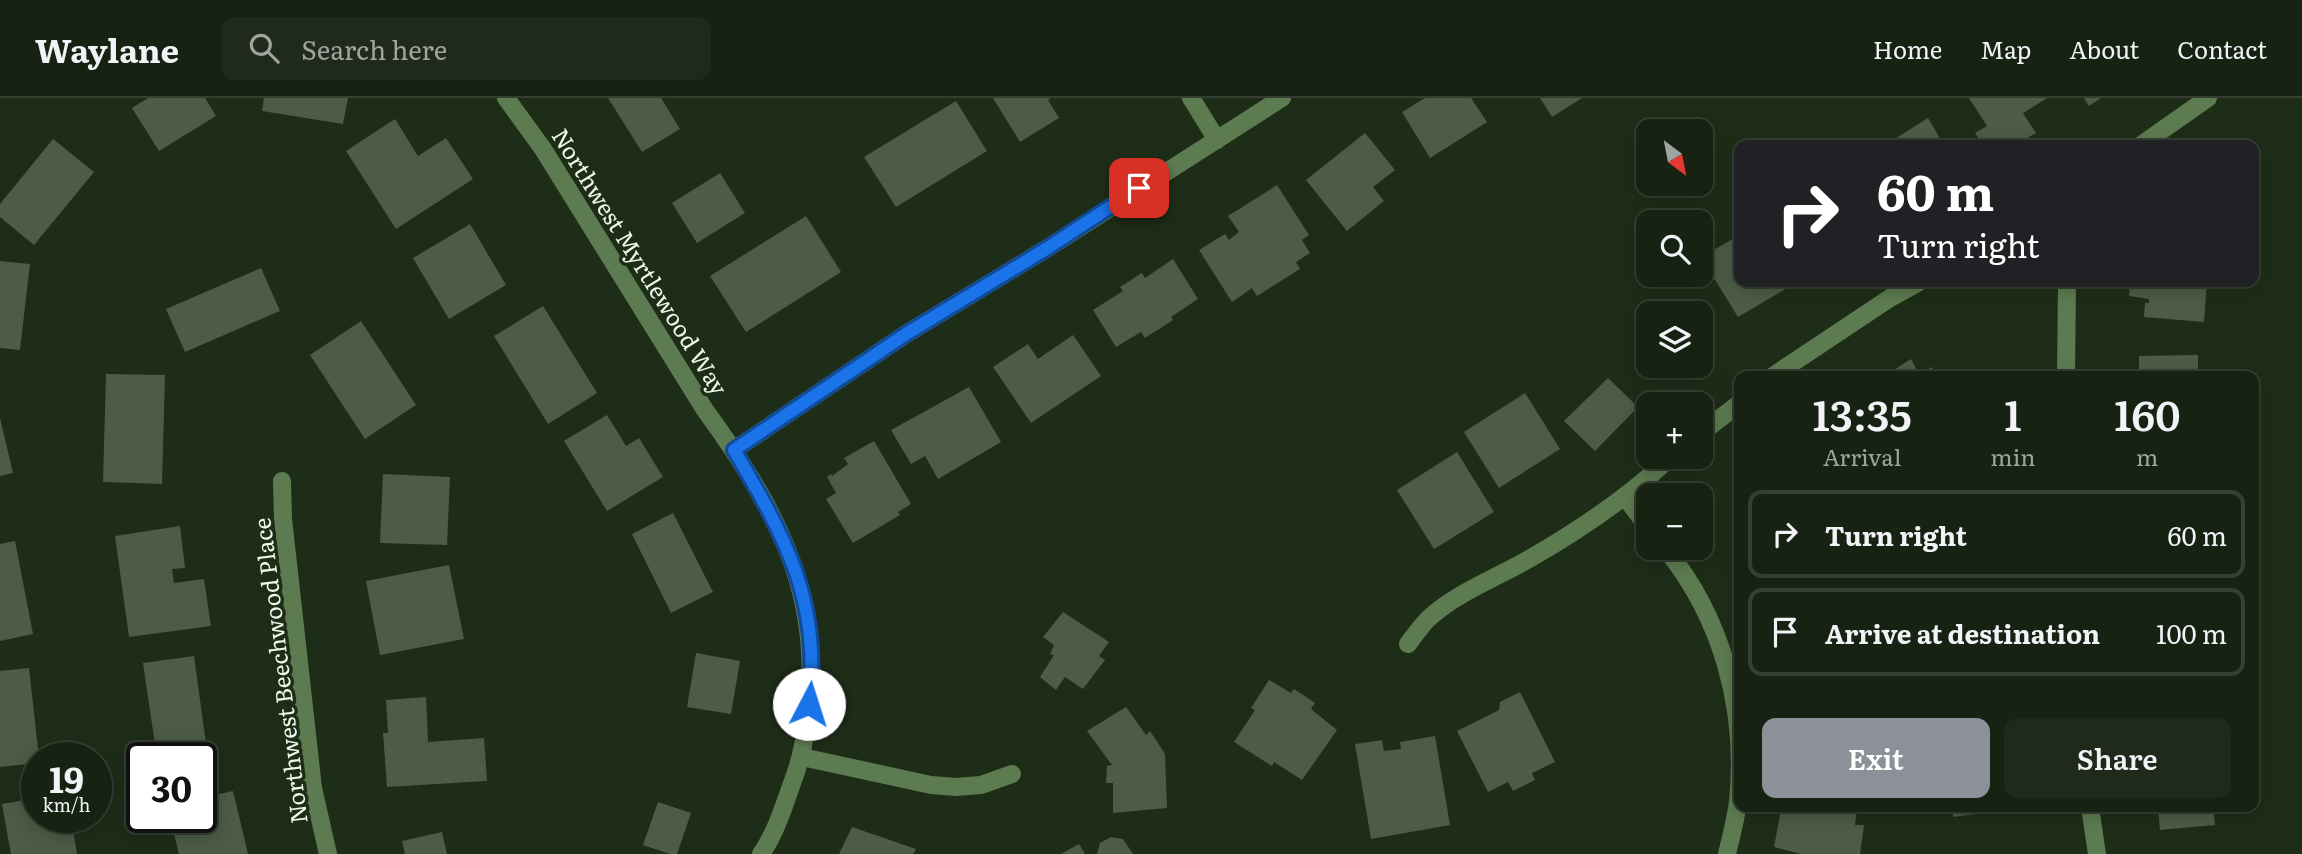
<!DOCTYPE html>
<html lang="en">
<head>
<meta charset="utf-8">
<style>
	body { margin:0; font-family:Literata,serif; background:#1f2a1b; color:#f1f3f6; height:100vh; display:flex; flex-direction:column; font-size:26px; white-space:nowrap }
	* { box-sizing:border-box; margin:0 }
	p { font-size:23px; color:#9ea49f }
	.icon { flex:none; width:38px; height:38px; fill:none; stroke:currentColor; stroke-width:2; stroke-linecap:round; stroke-linejoin:round }
	.map { position:relative; flex:1; overflow:hidden }
	.drawer { position:absolute; left:1734px; top:273px; width:525px; height:441px; display:flex; flex-direction:column; background:#162212; border-radius:14px; box-shadow:0 4px 18px #0003,0 0 0 2px #353f32 }
	.drawer>* { flex:none }
	.guide { position:absolute; left:1734px; top:42px; width:525px; height:147px; border-radius:14px; box-shadow:0 4px 18px #0003,0 0 0 2px #353f32; background:#202124; color:#fff; overflow:hidden }
	.needle { width:46px; rotate:148deg }
	.buttons { position:absolute; left:1636px; top:21px; display:grid; gap:14px }
	.buttons a { display:grid; place-items:center; width:77px; height:77px; border-radius:14px; background:#162212; box-shadow:0 4px 18px #0003,0 0 0 2px #353f32; font-size:35px }
	.speed { position:absolute; left:21px; top:644px; display:flex; gap:14px; font-size:35px; font-weight:700; text-align:center }
	.speed>* { display:grid; place-content:center; width:91px; height:91px; border-radius:50%; background:#162212; box-shadow:0 4px 18px #0003,0 0 0 2px #353f32; line-height:1 }
	.speed small { font-size:18px; font-weight:400 }
	.speed .limit { border:4px solid #111; border-radius:10px; background:#fff; color:#111 }
	.pin { position:absolute; display:grid; place-items:center; width:60px; height:60px; color:#fff; margin:-30px; border-radius:14px; box-shadow:0 4px 10px #0006 }
	.me { position:absolute; width:77px; margin:-38px; rotate:5deg; stroke-linejoin:round; filter:drop-shadow(0 0 5px #0008) }
	.turn { display:flex; align-items:center; gap:24px; height:147px; padding:0 28px; font-size:32px }
	.turn .icon { width:91px; height:91px; stroke-width:2.5 }
	.turn b { display:block; font-size:49px; line-height:60px }
	.eta { display:flex; justify-content:space-evenly; align-items:center; height:119px; text-align:center }
	.eta b { font-size:42px; font-weight:600; line-height:49px }
	.action { display:flex; gap:14px; margin-top:auto; padding:14px 28px }
	.action a { flex:1; height:80px; border-radius:14px; background:#8c9099; color:#fff; font-size:28px; font-weight:600; line-height:80px; text-align:center }
	.action a+a { background:#1f2a1b; color:#f1f3f6 }
	ul { padding:0; list-style:none }
	li { display:flex; align-items:center; gap:21px; height:88px; margin:0 14px 10px; padding:0 14px; border:4px solid #353f32; border-radius:14px }
	li div { flex:1 }
	li b { display:block; font-size:26px }
	li em { font-style:normal }
	header { display:flex; align-items:center; gap:42px; box-sizing:border-box; height:98px; padding:0 35px; background:#162212; border-bottom:2px solid #353f32 }
	header strong { font-size:33px }
	nav { display:flex; gap:38px; margin-inline-start:auto; font-size:24px }
	.search { width:490px; height:63px; background:#1f2a1b; display:flex; align-items:center; gap:18px; box-sizing:border-box; padding:0 24px; border-radius:14px; color:#9ea49f; font-size:26px }
	.map>svg:first-child { display:block }
	.building { fill:#4c5c46 }
	.lines { fill:none; stroke-linecap:round; stroke-linejoin:round }
	.minor { stroke:#5d7b50; stroke-width:18 }
	.route-casing { stroke:#114b97; stroke-width:18 }
	.route { stroke:#1a73e8; stroke-width:12 }
	.labels { text-anchor:middle; dominant-baseline:central; stroke-width:7; stroke-linejoin:round; paint-order:stroke }
	.street-label { font-size:23px; fill:#eef8ea; stroke:#1e2d18 }
</style>
</head>
<body>
<header>
<strong>Waylane</strong>
<div class="search"><svg class="icon" aria-label="search" viewBox="0 0 24 24"><circle cx="10" cy="10" r="6"/><path d="M15 15l6 6"/></svg>Search here</div>
<nav><a>Home</a><a>Map</a><a>About</a><a>Contact</a></nav>
</header>
<div class="map">
<svg width="2302" height="756" viewBox="0 0 2302 756">
	<rect width="100%" height="100%" fill="#1e2d18"/>
	<g class="building">
		<path d="M 148,0 L 205,0 L 216,18 L 159,53 L 132,10 Z"/>
		<path d="M 264,0 L 348,0 L 343,26 L 262,13 Z"/>
		<path d="M 608,0 L 661,0 L 680,31 L 642,54 Z"/>
		<path d="M 993,0 L 1051,0 L 1048,2 L 1059,20 L 1020,44 Z"/>
		<path d="M 1425,0 L 1471,0 L 1487,24 L 1430,60 L 1402,14 Z"/>
		<path d="M 1540,0 L 1582,0 L 1552,19 Z"/>
		<path d="M 1969,0 L 2047,0 L 2023,15 L 2036,35 L 2015,47 L 1983,47 L 1975,35 L 1987,28 Z"/>
		<path d="M 2084,0 L 2101,0 L 2089,8 Z"/>
		<path d="M 956,3 L 987,53 L 896,109 L 864,59 Z"/>
		<path d="M 1928,20 L 1944,47 L 1885,47 Z"/>
		<path d="M 395,21 L 418,58 L 446,40 L 473,81 L 396,131 L 346,53 Z"/>
		<path d="M 1365,35 L 1395,72 L 1373,89 L 1384,103 L 1347,133 L 1306,82 Z"/>
		<path d="M 53,41 L 94,74 L 34,147 L 0,119 L 0,106 Z"/>
		<path d="M 720,75 L 745,115 L 697,145 L 672,105 Z"/>
		<path d="M 1277,87 L 1309,137 L 1302,142 L 1310,155 L 1296,164 L 1300,171 L 1257,198 L 1252,190 L 1232,204 L 1199,152 L 1225,136 L 1229,142 L 1239,134 L 1228,118 Z"/>
		<path d="M 806,118 L 841,174 L 746,234 L 710,178 Z"/>
		<path d="M 470,126 L 506,187 L 449,221 L 413,160 Z"/>
		<path d="M 1740,137 L 1740,184 L 1793,184 L 1794,186 L 1738,219 L 1701,159 Z"/>
		<path d="M 1173,161 L 1198,201 L 1171,219 L 1173,222 L 1145,240 L 1141,234 L 1116,249 L 1093,212 L 1123,193 L 1120,189 L 1142,175 L 1145,180 Z"/>
		<path d="M 0,163 L 30,166 L 20,252 L 0,250 Z"/>
		<path d="M 261,170 L 280,213 L 185,254 L 166,211 Z"/>
		<path d="M 2130,184 L 2207,184 L 2204,224 L 2144,219 L 2145,205 L 2149,205 L 2149,201 L 2129,198 Z"/>
		<path d="M 543,208 L 597,295 L 548,326 L 494,238 Z"/>
		<path d="M 361,223 L 416,307 L 365,341 L 310,257 Z"/>
		<path d="M 1073,237 L 1101,278 L 1031,325 L 993,269 L 1028,246 L 1038,261 Z"/>
		<path d="M 2198,257 L 2198,278 L 2143,278 L 2143,272 L 2139,272 L 2139,258 Z"/>
		<path d="M 1911,261 L 1920,278 L 1931,269 L 1941,278 L 1884,278 Z"/>
		<path d="M 106,276 L 165,277 L 162,386 L 103,384 Z"/>
		<path d="M 1608,280 L 1638,309 L 1595,353 L 1564,323 Z"/>
		<path d="M 969,289 L 1001,344 L 938,381 L 925,358 L 911,366 L 891,332 Z"/>
		<path d="M 1525,295 L 1560,351 L 1499,390 L 1464,334 Z"/>
		<path d="M 607,317 L 626,348 L 639,340 L 663,379 L 607,413 L 564,343 Z"/>
		<path d="M 0,320 L 13,375 L 0,378 Z"/>
		<path d="M 874,343 L 911,406 L 898,414 L 900,417 L 853,445 L 826,401 L 836,395 L 827,379 L 831,376 L 832,378 L 848,366 L 844,360 Z"/>
		<path d="M 1457,354 L 1494,414 L 1434,451 L 1397,392 Z"/>
		<path d="M 383,376 L 450,379 L 447,447 L 380,445 Z"/>
		<path d="M 673,415 L 713,494 L 671,515 L 632,436 Z"/>
		<path d="M 180,428 L 185,470 L 172,471 L 174,485 L 204,481 L 211,528 L 129,539 L 115,438 Z"/>
		<path d="M 15,443 L 33,536 L 0,543 L 0,446 Z"/>
		<path d="M 449,467 L 464,541 L 380,557 L 366,483 Z"/>
		<path d="M 1063,514 L 1109,544 L 1099,558 L 1105,562 L 1083,591 L 1065,579 L 1056,592 L 1040,579 L 1054,557 L 1050,556 L 1054,547 L 1043,539 Z"/>
		<path d="M 696,555 L 740,563 L 731,616 L 687,609 Z"/>
		<path d="M 194,558 L 207,653 L 157,660 L 143,565 Z"/>
		<path d="M 29,570 L 39,660 L 37,660 L 37,665 L 0,669 L 0,573 Z"/>
		<path d="M 1269,582 L 1291,595 L 1294,591 L 1315,605 L 1311,611 L 1337,632 L 1302,682 L 1274,664 L 1272,668 L 1234,644 L 1255,612 L 1251,610 Z"/>
		<path d="M 1520,594 L 1555,664 L 1532,675 L 1535,682 L 1513,693 L 1508,684 L 1488,694 L 1457,633 L 1499,612 L 1500,604 Z"/>
		<path d="M 426,599 L 428,644 L 484,640 L 487,683 L 387,689 L 383,635 L 388,635 L 386,602 Z"/>
		<path d="M 1126,609 L 1146,637 L 1150,633 L 1165,656 L 1167,710 L 1113,715 L 1113,685 L 1106,685 L 1107,668 L 1112,667 L 1087,633 Z"/>
		<path d="M 1435,638 L 1450,727 L 1371,741 L 1355,646 L 1382,642 L 1384,653 L 1401,651 L 1400,644 Z"/>
		<path d="M 233,693 L 248,756 L 179,756 L 170,719 L 201,719 L 201,700 Z"/>
		<path d="M 37,700 L 37,719 L 71,719 L 77,756 L 11,756 L 2,706 Z"/>
		<path d="M 658,704 L 691,715 L 677,756 L 670,756 L 643,747 Z"/>
		<path d="M 1800,709 L 1857,709 L 1855,727 L 1864,727 L 1860,756 L 1801,756 L 1774,749 L 1781,711 L 1799,716 Z"/>
		<path d="M 1952,709 L 2004,709 L 2004,712 L 1953,719 Z"/>
		<path d="M 2158,709 L 2213,709 L 2215,727 L 2160,732 Z"/>
		<path d="M 852,729 L 916,751 L 913,756 L 839,756 Z"/>
		<path d="M 442,734 L 447,756 L 405,756 L 402,743 Z"/>
		<path d="M 1111,739 L 1123,741 L 1133,756 L 1097,756 L 1100,745 Z"/>
		<path d="M 1079,746 L 1085,756 L 1061,756 Z"/>
	</g>
	<g class="lines">
		<g class="minor">
			<path d="M 506,0 L 543,51 L 705,312 C 772,404 823,493 808,611 C 805,640 802,660 791,688 C 783,711 775,736 761,756"/>
			<path d="M 1191,0 L 1217,42"/>
			<path d="M 2141,47 L 2208,0"/>
			<path d="M 1773,278 L 1890,200 L 1919,184"/>
			<path d="M 2066,278 L 2067,184"/>
			<path d="M 1701,335 L 1740,305"/>
			<path d="M 734,352 L 906,236 L 1046,151 L 1282,0"/>
			<path d="M 282,383 L 283,421 L 313,690 L 328,756"/>
			<path d="M 1625,399 L 1648,429"/>
			<path d="M 1665,450 C 1723,521 1747,612 1738,703 C 1736,721 1731,739 1727,756"/>
			<path d="M 1408,546 C 1414,538 1421,528 1428,521 C 1456,495 1496,480 1529,461 C 1580,432 1628,399 1671,359"/>
			<path d="M 802,659 L 931,687 L 956,689 L 981,687 L 1012,676"/>
			<path d="M 2090,709 L 2097,756"/>
		</g>
	</g>
	<g class="lines">
		<g class="route-casing">
			<path id="route" d="M 809,606 C 822,504 784,437 734,352 L 906,236 L 1046,151 L 1139,90"/>
		</g>
		<use href="#route" class="route"/>
	</g>
	<g class="labels">
		<g class="street-label">
			<text transform="translate(641 163) rotate(58)">Northwest Myrtlewood Way</text>
			<text transform="translate(279 573) rotate(-97)">Northwest Beechwood Place</text>
		</g>
	</g>
</svg>
<div class="buttons">
<a><svg class="needle" viewBox="-14 -14 28 28"><path d="M0-13l5 13h-10z" fill="#e53935"/><path d="M0 13l5-13h-10z" fill="#9ea49f"/></svg></a>
<a><svg class="icon" aria-label="search" viewBox="0 0 24 24"><circle cx="10" cy="10" r="6"/><path d="M15 15l6 6"/></svg></a>
<a><svg class="icon" aria-label="layers" viewBox="0 0 24 24"><path d="M12 4l9 5-9 5-9-5zM3 14l9 5 9-5"/></svg></a>
<a>+</a>
<a>−</a>
</div>
<div class="speed"><div>19<small>km/h</small></div><div class="limit">30</div></div>
<div class="pin" style="left:1139px;top:90px;background:#d93025"><svg class="icon" aria-label="arrive" viewBox="0 0 24 24"><path d="M6 21V4h12l-3 4 3 4H6"/></svg></div>
<svg class="me" style="left:809px;top:606px" viewBox="-20 -20 40 40"><circle r="19" fill="#fff"/><path d="M0-13L10 11 0 6-10 11z" fill="#1a73e8"/></svg>
<div class="guide">
<div class="turn"><svg class="icon" aria-label="right" viewBox="0 0 24 24"><path d="M7 20v-9h11M14 6l5 5-5 5"/></svg><div><b>60 m</b>Turn right</div></div>
</div>
<section class="drawer">
<div class="eta">
<div><b>13:35</b><p>Arrival</p></div>
<div><b>1</b><p>min</p></div>
<div><b>160</b><p>m</p></div>
</div>
<ul>
<li><svg class="icon" aria-label="right" viewBox="0 0 24 24"><path d="M7 20v-9h11M14 6l5 5-5 5"/></svg><div><b>Turn right</b></div><em>60 m</em></li>
<li><svg class="icon" aria-label="arrive" viewBox="0 0 24 24"><path d="M6 21V4h12l-3 4 3 4H6"/></svg><div><b>Arrive at destination</b></div><em>100 m</em></li>
</ul>
<div class="action"><a>Exit</a><a>Share</a></div>
</section>
</div>
</body>
</html>
